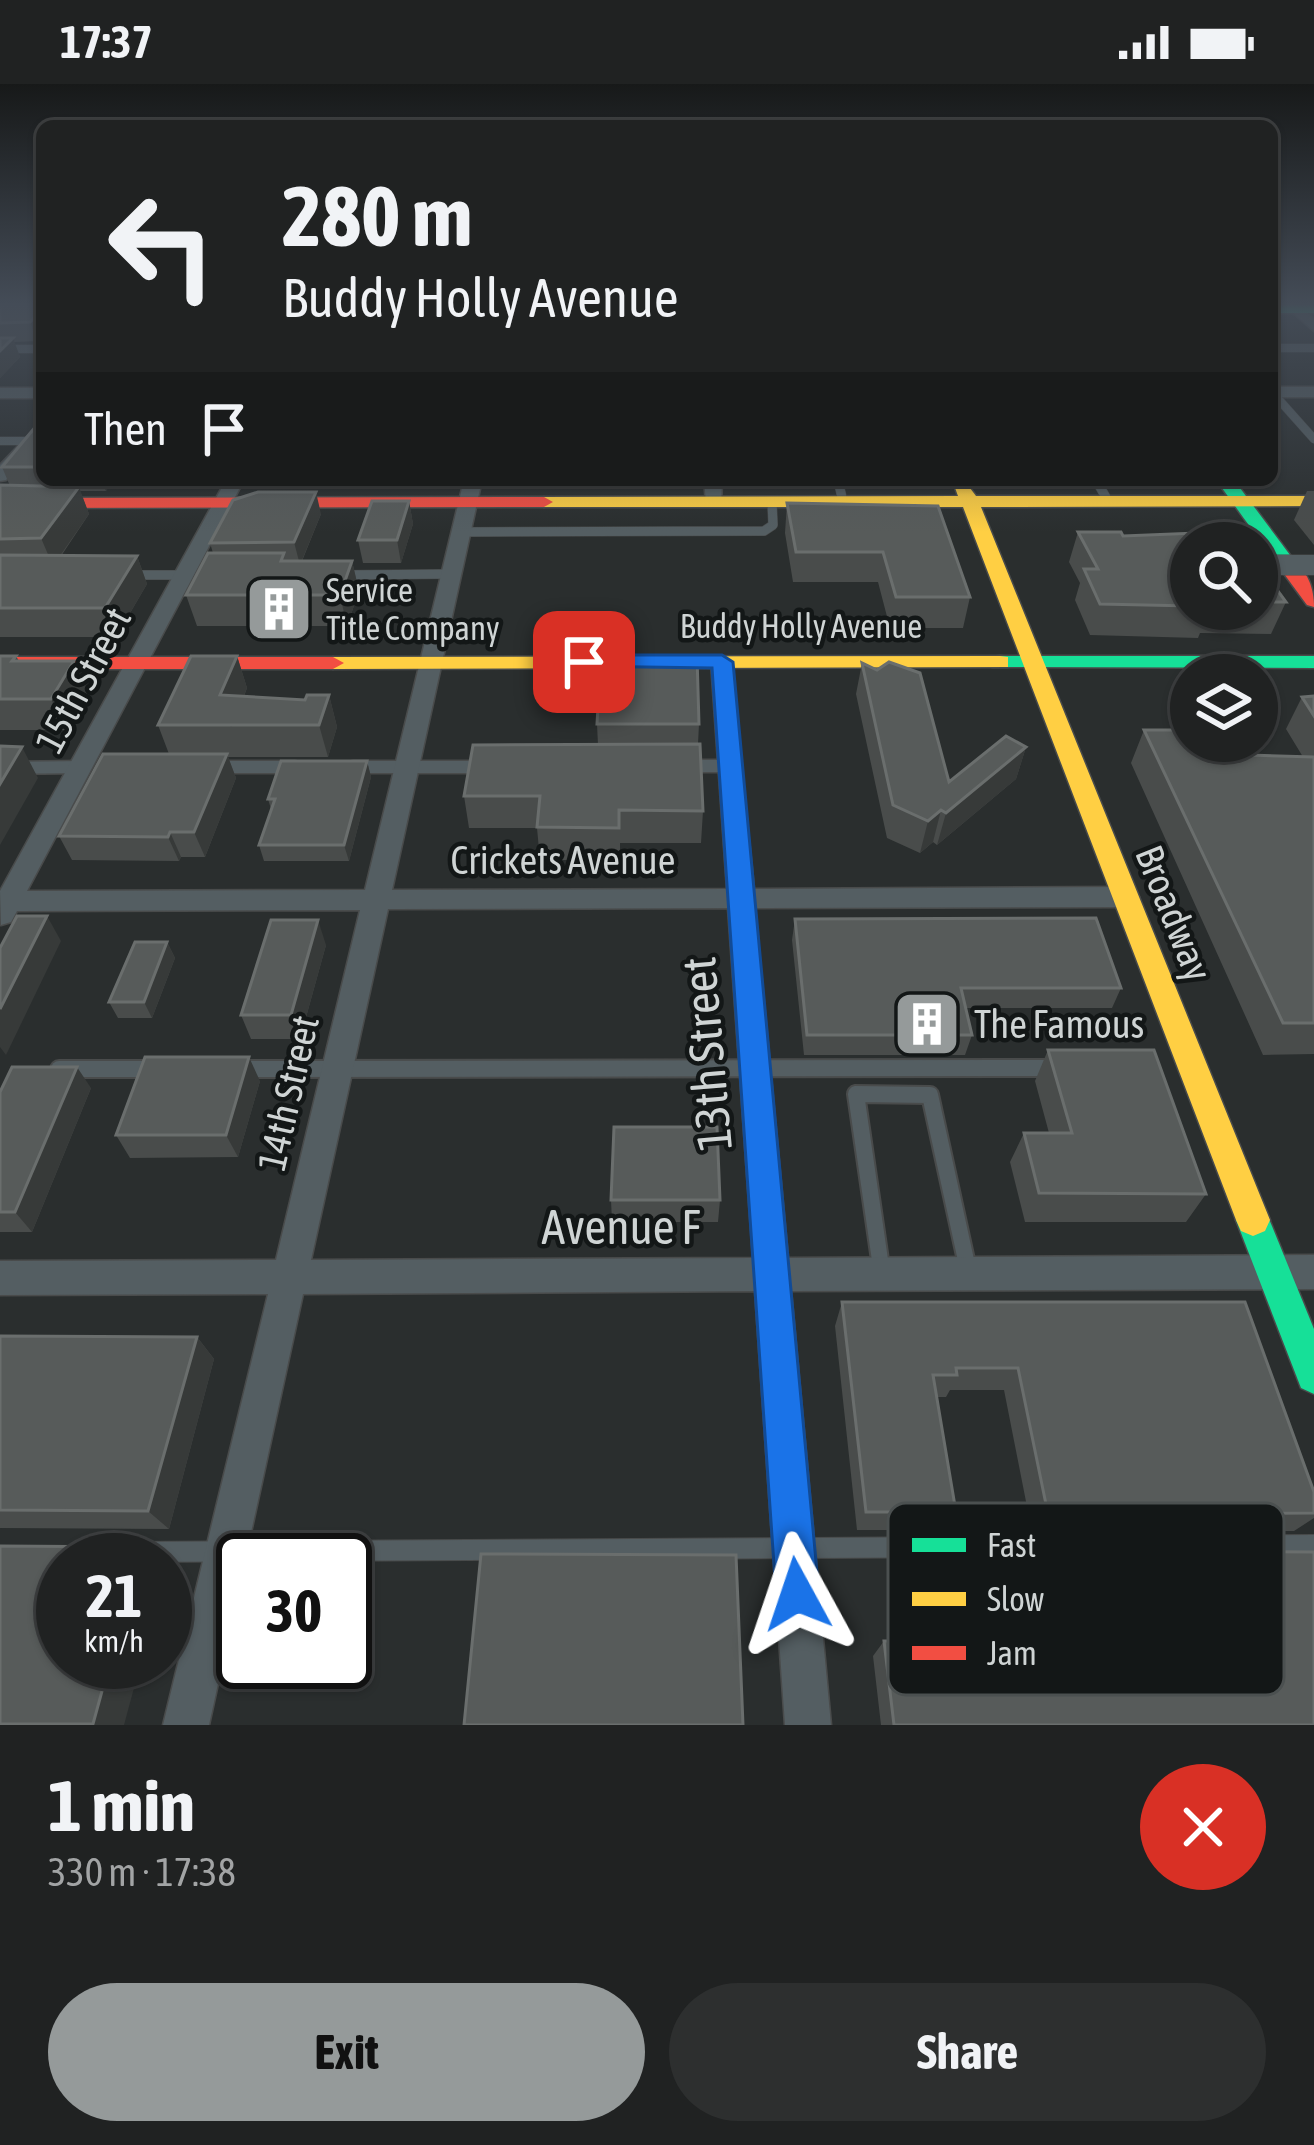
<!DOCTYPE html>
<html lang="en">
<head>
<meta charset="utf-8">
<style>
	body { margin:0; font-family:"Asap Condensed",sans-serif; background:#2d2f2f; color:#f1f3f6; height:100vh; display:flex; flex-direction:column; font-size:45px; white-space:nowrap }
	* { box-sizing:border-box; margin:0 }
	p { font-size:39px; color:#a2a4a5 }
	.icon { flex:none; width:66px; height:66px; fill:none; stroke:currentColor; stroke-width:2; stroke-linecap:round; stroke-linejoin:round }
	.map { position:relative; height:1641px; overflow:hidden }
	.panel { display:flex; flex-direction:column; background:#202222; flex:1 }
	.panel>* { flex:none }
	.top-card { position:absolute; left:36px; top:36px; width:1242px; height:366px; border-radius:18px; box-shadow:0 3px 9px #0004,0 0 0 3px #3d3f40; background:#202222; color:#f1f3f6; overflow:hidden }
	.controls { position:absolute; left:1170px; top:438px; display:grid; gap:24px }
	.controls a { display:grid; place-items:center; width:108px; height:108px; border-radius:50%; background:#202222; box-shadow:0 3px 9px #0004,0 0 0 3px #3d3f40; font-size:60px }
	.speed { position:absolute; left:36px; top:1449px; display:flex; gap:24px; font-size:60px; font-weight:700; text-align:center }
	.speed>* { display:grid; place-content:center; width:156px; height:156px; border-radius:50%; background:#202222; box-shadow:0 3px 9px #0004,0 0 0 3px #3d3f40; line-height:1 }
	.speed small { font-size:30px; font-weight:400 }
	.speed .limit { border:6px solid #111; border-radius:18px; background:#fff; color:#111 }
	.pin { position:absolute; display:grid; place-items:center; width:102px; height:102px; color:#fff; margin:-51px; border-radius:24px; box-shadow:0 6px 18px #0006 }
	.me { position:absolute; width:132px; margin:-66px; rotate:355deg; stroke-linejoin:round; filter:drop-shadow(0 0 9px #0008) }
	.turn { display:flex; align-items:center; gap:42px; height:252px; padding:0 48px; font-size:54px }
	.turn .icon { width:156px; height:156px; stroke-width:2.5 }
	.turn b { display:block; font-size:84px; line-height:102px }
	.then { display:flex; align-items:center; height:114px; padding:0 48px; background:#0003; gap:24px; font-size:45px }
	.round { display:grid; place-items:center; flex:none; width:126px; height:126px; border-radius:63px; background:#2d2f2f }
	.headline { display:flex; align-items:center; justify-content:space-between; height:204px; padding:0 48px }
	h1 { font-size:72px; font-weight:700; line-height:90px }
	.button { display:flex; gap:24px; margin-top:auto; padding:24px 48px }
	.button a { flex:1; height:138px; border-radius:72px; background:#959a9a; color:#111; font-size:48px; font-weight:700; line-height:138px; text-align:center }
	.button a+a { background:#2d2f2f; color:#f1f3f6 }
	.status { display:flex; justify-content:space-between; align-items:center; height:84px; padding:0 60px; background:#202222; direction:ltr }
	.status svg { height:33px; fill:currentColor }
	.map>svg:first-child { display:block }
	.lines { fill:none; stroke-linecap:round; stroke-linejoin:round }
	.lane-far4-casing { stroke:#494b4b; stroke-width:9 }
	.lane-far3-casing { stroke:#494b4b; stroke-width:10 }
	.lane-far2-casing { stroke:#494b4b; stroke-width:15 }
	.lane-far1-casing { stroke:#494b4b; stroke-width:20 }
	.lane-casing { stroke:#494b4b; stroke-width:22 }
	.street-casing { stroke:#494b4b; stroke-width:3 }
	.fast-casing { stroke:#494b4b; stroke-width:3 }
	.slow-casing { stroke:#494b4b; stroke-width:3 }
	.jam-casing { stroke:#494b4b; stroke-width:3 }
	.lane-far4 { stroke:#545e62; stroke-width:8 }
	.lane-far3 { stroke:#545e62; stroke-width:9 }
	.lane-far2 { stroke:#545e62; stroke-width:12 }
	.lane-far1 { stroke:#545e62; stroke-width:16 }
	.lane { stroke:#545e62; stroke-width:20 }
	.street { fill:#545e62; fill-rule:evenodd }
	.fast { fill:#16e098; fill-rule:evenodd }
	.slow { fill:#ffcf43; fill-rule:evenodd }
	.jam { fill:#f24e42; fill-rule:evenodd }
	.street-bridge-casing { stroke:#494b4b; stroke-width:21; stroke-linecap:butt }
	.street-bridge { stroke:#545e62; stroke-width:20 }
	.wall { fill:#494c4b }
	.shaded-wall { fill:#373a39 }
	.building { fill:#575b5a; stroke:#6a6e6d; stroke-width:3 }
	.route { fill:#1a73e8; stroke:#114b97; stroke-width:3 }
	.labels { text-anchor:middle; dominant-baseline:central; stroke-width:9; stroke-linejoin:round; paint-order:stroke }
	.far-poi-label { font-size:33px; fill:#cfd4d4; stroke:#131717; text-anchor:start }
	.far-street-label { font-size:33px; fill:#cfd4d4; stroke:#131717 }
	.street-label { font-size:39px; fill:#cfd4d4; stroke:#131717 }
	.poi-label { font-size:39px; fill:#cfd4d4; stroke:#131717; text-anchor:start }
	.near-street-label { font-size:48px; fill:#cfd4d4; stroke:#131717 }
	.key { fill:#131717; stroke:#4b5050; stroke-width:3 }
	.key-label { font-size:33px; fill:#cfd4d4 }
</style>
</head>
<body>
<div class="status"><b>17:37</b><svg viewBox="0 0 49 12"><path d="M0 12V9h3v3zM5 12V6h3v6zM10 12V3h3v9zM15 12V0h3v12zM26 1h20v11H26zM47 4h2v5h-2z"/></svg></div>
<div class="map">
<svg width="1314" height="1641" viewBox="0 0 1314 1641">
	<rect width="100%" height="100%" fill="#2a2e2e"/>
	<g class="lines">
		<g class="lane-far4-casing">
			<g id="lane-far4">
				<path d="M 1272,264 L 1314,264"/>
				<path d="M 0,265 L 42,265"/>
				<path d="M 1272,308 L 1314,355"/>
				<path d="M 0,357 L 42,357"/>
			</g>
		</g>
		<g class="lane-far3-casing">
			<g id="lane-far3">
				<path d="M 838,396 L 843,418"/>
				<path d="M 1096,396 L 1108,417"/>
				<path d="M 461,448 L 764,447 L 773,441 L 772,418"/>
				<path d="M 131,491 L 187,491"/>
				<path d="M 341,491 L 451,490"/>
			</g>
		</g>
		<g class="lane-far2-casing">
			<g id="lane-far2">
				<path d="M 683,682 L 731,682"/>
				<path d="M 215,683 L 295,683"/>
				<path d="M 353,683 L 487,683"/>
				<path d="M 0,684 L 85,683"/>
			</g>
		</g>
		<g class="lane-far1-casing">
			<g id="lane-far1">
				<path d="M 59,985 L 157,985"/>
				<path d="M 239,985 L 1057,984"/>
				<path d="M 882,1190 L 856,1010 L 930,1011 L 969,1190"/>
			</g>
		</g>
		<g class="lane-casing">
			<path id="lane" d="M 131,1468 L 1314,1461"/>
		</g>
		<g class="street-casing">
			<g id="street">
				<path d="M 1281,218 L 1296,218 L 1314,235 L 1314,247 Z"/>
				<rect x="1272" y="303" width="42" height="10"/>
				<rect x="0" y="304" width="42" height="10"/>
				<path d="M 42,337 L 42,352 L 6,396 L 0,397 L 0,381 Z"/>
				<path d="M 226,396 L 244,396 L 27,807 L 365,806 L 464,396 L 482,396 L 392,806 L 727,805 L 711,578 L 722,572 L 730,573 L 754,805 L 1126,803 L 1139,813 L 1126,823 L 755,824 L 788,1174 L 1314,1171 L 1314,1205 L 791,1207 L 831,1641 L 785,1641 L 755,1207 L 303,1210 L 209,1641 L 163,1641 L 268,1210 L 0,1211 L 0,1177 L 276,1176 L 360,826 L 17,827 L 11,838 L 1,841 L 0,807 ZM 728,824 L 753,1174 L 311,1176 L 388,825 Z"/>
				<path d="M 704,396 L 722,396 L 721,422 L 706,418 Z"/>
			</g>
		</g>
		<g class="fast-casing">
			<g id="fast">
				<rect x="1272" y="221" width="42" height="8"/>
				<path d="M 1225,400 L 1237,400 L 1296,479 L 1293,483 L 1279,483 L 1222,404 Z"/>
				<path d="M 1000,572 L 1314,572 L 1314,584 L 992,583 L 992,573 Z"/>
				<path d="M 1253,1120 L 1265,1125 L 1314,1245 L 1314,1310 L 1301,1304 L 1236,1136 L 1241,1125 Z"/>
			</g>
		</g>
		<g class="slow-casing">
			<g id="slow">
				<path d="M 964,396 L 976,412 L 1314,412 L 1314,422 L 981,423 L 1270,1136 L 1265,1147 L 1253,1152 L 1241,1147 L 1236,1136 L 963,423 L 544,423 L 535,418 L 544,413 L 958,412 L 954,401 Z"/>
				<path d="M 1000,572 L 1008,573 L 1008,583 L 333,585 L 322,579 L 333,573 Z"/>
			</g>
		</g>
		<g class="jam-casing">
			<g id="jam">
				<path d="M 0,414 L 544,413 L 553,418 L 544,423 L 0,424 Z"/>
				<path d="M 1289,477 C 1308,484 1314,505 1314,523 L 1307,521 L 1279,483 Z"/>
				<path d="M 0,573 L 333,573 L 344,579 L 333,585 L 0,585 Z"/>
			</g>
		</g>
		<use href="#lane-far4" class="lane-far4"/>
		<use href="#lane-far3" class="lane-far3"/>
		<use href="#lane-far2" class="lane-far2"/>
		<use href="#lane-far1" class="lane-far1"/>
		<use href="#lane" class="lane"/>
		<use href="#street" class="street"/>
		<use href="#fast" class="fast"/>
		<use href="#slow" class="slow"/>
		<use href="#jam" class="jam"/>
		<g class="street-bridge-casing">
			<path id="street-bridge" d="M 1257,481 L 1314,481"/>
		</g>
		<use href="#street-bridge" class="street-bridge"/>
	</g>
	<g class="wall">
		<path d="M 0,218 L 42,218 L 37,257 L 14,258 L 20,273 L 0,294 Z"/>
		<path d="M 42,335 L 42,396 L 207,396 L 204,401 L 110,401 L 106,407 L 80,407 L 89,430 L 61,472 L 137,472 L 147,500 L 116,553 L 0,553 L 0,401 L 10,402 L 2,383 Z"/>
		<path d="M 256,396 L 446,396 L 257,403 Z"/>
		<path d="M 498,396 L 519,396 L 518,401 L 498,401 Z"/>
		<path d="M 555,396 L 686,396 L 686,401 L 555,400 Z"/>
		<path d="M 734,396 L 831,396 L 830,402 L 735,404 Z"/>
		<path d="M 847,396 L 928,396 L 928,400 L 848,400 Z"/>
		<path d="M 1044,396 L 1089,396 L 1088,400 L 1046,400 Z"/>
		<path d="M 1307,407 L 1314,407 L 1314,461 L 1294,436 Z"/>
		<path d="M 409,417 L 413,440 L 401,479 L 363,479 L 358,456 Z"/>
		<path d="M 787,419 L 970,513 L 963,544 L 890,544 L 878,498 L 793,498 L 785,449 Z"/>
		<path d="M 321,430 L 302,477 L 352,477 L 359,507 L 347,542 L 197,542 L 186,511 L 213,469 L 210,459 Z"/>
		<path d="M 1078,448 L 1191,459 L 1191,525 L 1257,525 L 1257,485 L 1286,518 L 1271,550 L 1200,549 L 1198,554 L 1090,551 L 1075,516 L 1080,499 L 1069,478 Z"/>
		<path d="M 0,572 L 16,572 L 19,577 L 74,577 L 88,608 L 66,646 L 0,646 Z"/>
		<path d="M 237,572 L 247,604 L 244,612 L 305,616 L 329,611 L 337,643 L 328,673 L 228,673 L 236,694 L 205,773 L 181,773 L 179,777 L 72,776 L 59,752 L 169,670 L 158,641 Z"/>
		<path d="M 862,579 L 949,698 L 1026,663 L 1016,695 L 937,761 L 933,758 L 920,769 L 887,754 L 856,610 Z"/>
		<path d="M 1314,612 L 1314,970 L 1263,971 L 1131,679 L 1144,646 L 1249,671 L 1303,673 L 1286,645 L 1302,613 Z"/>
		<path d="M 597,640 L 699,640 L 698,660 L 703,727 L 701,759 L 620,759 L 620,776 L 540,776 L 537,744 L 469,744 L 464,712 L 598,661 Z"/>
		<path d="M 367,677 L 371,693 L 349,777 L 264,777 L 259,761 L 271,725 L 268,715 Z"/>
		<path d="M 795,835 L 1121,904 L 1112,924 L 966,924 L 972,951 L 965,971 L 804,971 L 792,856 Z"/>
		<path d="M 167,858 L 175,874 L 152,934 L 118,934 L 109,918 Z"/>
		<path d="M 326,861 L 300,955 L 251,955 L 241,931 Z"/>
		<path d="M 1048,966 L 1206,1110 L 1186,1138 L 1025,1138 L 1010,1078 L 1024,1049 L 1049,1049 L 1035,997 Z"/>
		<path d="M 260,997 L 238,1073 L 130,1074 L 116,1051 Z"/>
		<path d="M 91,1004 L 32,1148 L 0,1148 L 0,1008 Z"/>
		<path d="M 611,1116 L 720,1116 L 718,1138 L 612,1138 Z"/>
		<path d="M 1067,1217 L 1314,1408 L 1314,1434 L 1294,1447 L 1032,1448 L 1004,1306 L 950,1306 L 946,1313 L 937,1313 L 956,1428 L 944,1446 L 857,1446 L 835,1242 L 842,1218 Z"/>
		<path d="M 0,1252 L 197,1253 L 214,1275 L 169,1445 L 0,1444 Z"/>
		<path d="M 976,1467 L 1314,1641 L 881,1641 L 873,1572 L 884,1557 L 939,1557 L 938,1550 L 952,1534 L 969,1534 L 962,1486 Z"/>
	</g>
	<g class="shaded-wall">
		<path d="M 42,226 L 42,252 L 37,257 L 30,238 Z"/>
		<path d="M 13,254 L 20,273 L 0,294 L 0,267 Z"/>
		<path d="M 101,396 L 108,396 L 110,401 L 106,407 Z"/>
		<path d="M 79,403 L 89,430 L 53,482 L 41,454 Z"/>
		<path d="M 316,408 L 321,430 L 300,481 L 294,458 Z"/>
		<path d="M 409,417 L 413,440 L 401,479 L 397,456 Z"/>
		<path d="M 137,472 L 147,500 L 116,553 L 105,524 Z"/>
		<path d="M 352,477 L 359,507 L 347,542 L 340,511 Z"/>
		<path d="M 237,572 L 247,604 L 231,643 L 220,611 Z"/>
		<path d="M 74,577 L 88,608 L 66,646 L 51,615 Z"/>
		<path d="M 329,611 L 337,643 L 328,673 L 319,641 Z"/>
		<path d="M 22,663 L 38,694 L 0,761 L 0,700 Z"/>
		<path d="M 1026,663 L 1016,695 L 937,761 L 946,729 Z"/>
		<path d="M 227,670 L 236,694 L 205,773 L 194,748 Z"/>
		<path d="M 367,677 L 371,693 L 349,777 L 344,761 Z"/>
		<path d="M 941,726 L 933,758 L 920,769 L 928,737 Z"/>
		<path d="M 170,748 L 181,773 L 179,777 L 168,753 Z"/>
		<path d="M 47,832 L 61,857 L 6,971 L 0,963 L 0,925 Z"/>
		<path d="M 318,836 L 326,861 L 300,955 L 291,931 Z"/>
		<path d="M 167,858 L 175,874 L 152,934 L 144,918 Z"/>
		<path d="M 249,973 L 260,997 L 238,1073 L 226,1051 Z"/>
		<path d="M 77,983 L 91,1004 L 32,1148 L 15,1128 Z"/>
		<path d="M 197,1253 L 214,1275 L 169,1445 L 148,1427 Z"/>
		<path d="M 143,1463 L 159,1476 L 139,1476 Z"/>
		<path d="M 110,1578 L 141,1578 L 124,1641 L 95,1641 L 93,1640 Z"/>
	</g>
	<g class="building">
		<path d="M 0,218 L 42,218 L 42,226 L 30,238 L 0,239 Z"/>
		<path d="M 0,254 L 13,254 L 0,267 Z"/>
		<path d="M 42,335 L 42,383 L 2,383 Z"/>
		<path d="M 0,401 L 79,403 L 41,454 L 0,455 Z"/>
		<path d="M 258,408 L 316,408 L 294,458 L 210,459 L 233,416 Z"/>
		<path d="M 372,417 L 409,417 L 397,456 L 358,456 Z"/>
		<path d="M 787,419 L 938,422 L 970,513 L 896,513 L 883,468 L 796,468 Z"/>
		<path d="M 1078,448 L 1121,448 L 1123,452 L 1222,448 L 1230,459 L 1191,459 L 1191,522 L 1100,520 L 1084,485 L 1098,485 Z"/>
		<path d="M 208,469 L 284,469 L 281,477 L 352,477 L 340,511 L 186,511 Z"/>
		<path d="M 0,471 L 137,472 L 105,524 L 0,524 Z"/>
		<path d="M 1257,485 L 1262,485 L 1286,518 L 1257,518 Z"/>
		<path d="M 0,572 L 16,572 L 12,577 L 74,577 L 51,615 L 0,615 Z"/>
		<path d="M 191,572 L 237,572 L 220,611 L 305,616 L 307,611 L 329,611 L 319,641 L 158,641 Z"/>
		<path d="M 601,572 L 697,572 L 699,640 L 597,640 Z"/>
		<path d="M 889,578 L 920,589 L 949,698 L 1006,652 L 1026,663 L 946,729 L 941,726 L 928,737 L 893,721 L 862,579 L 877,586 Z"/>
		<path d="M 1314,612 L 1314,632 L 1302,613 Z"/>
		<path d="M 1144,646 L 1191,646 L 1191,657 L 1241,657 L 1249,671 L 1314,673 L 1314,939 L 1283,939 Z"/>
		<path d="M 700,660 L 703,727 L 619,726 L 619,744 L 537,743 L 540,712 L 464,712 L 473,661 Z"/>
		<path d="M 0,662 L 22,663 L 0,700 Z"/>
		<path d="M 103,670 L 227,670 L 194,748 L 170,748 L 168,753 L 59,752 Z"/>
		<path d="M 281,677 L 367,677 L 344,761 L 259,761 L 275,715 L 268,715 Z"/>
		<path d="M 17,832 L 47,832 L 0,925 L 0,864 Z"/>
		<path d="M 1096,834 L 1121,904 L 961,904 L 972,951 L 807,951 L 795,835 Z"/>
		<path d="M 271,836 L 318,836 L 291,931 L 241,931 Z"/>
		<path d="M 135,858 L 167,858 L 144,918 L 109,918 Z"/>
		<path d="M 1048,966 L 1154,966 L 1206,1110 L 1039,1109 L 1024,1049 L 1072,1049 Z"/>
		<path d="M 145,973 L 249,973 L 226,1051 L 116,1051 Z"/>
		<path d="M 12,983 L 77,983 L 15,1128 L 0,1128 L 0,1008 Z"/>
		<path d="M 614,1043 L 717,1043 L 720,1116 L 611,1116 Z"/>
		<path d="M 842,1218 L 1245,1218 L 1314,1408 L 1314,1429 L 1048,1430 L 1018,1284 L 956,1284 L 957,1291 L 933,1291 L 956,1428 L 866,1428 Z"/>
		<path d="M 0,1252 L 197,1253 L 148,1427 L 0,1426 Z"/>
		<path d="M 0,1462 L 143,1463 L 139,1476 L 63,1476 L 63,1578 L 110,1578 L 93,1640 L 0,1640 Z"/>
		<path d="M 976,1467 L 1314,1468 L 1314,1641 L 894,1641 L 884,1557 L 956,1557 L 952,1534 L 988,1534 Z"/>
		<path d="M 481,1470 L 736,1471 L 743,1641 L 464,1641 Z"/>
	</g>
	<linearGradient id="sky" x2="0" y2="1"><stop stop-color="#171919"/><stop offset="0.49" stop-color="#444c57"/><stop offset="1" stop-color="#444c57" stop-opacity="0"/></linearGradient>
	<rect width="1314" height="448" fill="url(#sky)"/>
	<path class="route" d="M 584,571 L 722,571 L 733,578 L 819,1510 L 813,1525 L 797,1532 L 782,1525 L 776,1510 L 712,584 L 576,582 L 576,573 Z"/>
	<defs>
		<g id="building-square" transform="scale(3.45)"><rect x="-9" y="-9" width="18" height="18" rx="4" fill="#959a9a" stroke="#131717"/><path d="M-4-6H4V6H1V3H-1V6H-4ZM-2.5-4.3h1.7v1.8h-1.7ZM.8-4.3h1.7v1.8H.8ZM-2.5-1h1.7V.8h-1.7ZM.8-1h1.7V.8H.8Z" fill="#fff"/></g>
	</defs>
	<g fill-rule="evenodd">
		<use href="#building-square" x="279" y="525"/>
		<use href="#building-square" x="927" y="940"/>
	</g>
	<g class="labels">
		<g class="far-poi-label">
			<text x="326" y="506">Service<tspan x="326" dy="38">Title Company</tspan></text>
		</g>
		<g class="far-street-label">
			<text x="801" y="542">Buddy Holly Avenue</text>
		</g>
		<g class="street-label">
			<text transform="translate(83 596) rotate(-62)">15th Street</text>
			<text x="563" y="776">Crickets Avenue</text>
			<text transform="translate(1174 829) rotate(68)">Broadway</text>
			<text transform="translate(288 1009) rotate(-77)">14th Street</text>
		</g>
		<g class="poi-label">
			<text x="974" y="940">The Famous</text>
		</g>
		<g class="near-street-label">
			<text transform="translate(706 970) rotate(-95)">13th Street</text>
			<text x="621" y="1142">Avenue F</text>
		</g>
	</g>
	<rect x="888" y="1419" width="396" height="192" rx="18" class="key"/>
	<rect x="912" y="1454" width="54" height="14" fill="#16e098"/>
	<rect x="912" y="1508" width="54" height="14" fill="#ffcf43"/>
	<rect x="912" y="1562" width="54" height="14" fill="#f24e42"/>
	<g class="key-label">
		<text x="987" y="1473">Fast</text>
		<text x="987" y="1527">Slow</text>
		<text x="987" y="1581">Jam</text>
	</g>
</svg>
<div class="controls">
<a><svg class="icon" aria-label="search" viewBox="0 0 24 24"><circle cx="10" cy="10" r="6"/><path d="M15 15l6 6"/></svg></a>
<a><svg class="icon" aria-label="layers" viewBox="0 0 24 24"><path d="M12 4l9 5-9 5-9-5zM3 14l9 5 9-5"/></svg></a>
</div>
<div class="speed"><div>21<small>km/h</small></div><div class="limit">30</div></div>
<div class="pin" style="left:584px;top:578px;background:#d93025"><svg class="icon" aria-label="arrive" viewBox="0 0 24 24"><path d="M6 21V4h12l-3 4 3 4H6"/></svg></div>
<svg class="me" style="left:797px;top:1510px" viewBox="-20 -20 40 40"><path d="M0-17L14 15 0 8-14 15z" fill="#1a73e8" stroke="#fff" stroke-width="4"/></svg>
<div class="top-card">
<div class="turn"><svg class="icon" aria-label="left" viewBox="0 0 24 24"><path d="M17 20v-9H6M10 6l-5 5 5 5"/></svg><div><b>280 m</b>Buddy Holly Avenue</div></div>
<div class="then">Then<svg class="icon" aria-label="arrive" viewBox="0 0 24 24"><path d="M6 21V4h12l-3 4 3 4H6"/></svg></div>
</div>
</div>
<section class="panel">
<div class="headline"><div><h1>1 min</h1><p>330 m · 17:38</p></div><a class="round" style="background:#d93025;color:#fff"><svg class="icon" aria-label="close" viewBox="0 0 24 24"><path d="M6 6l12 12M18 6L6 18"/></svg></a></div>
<div class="button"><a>Exit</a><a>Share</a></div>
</section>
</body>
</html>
